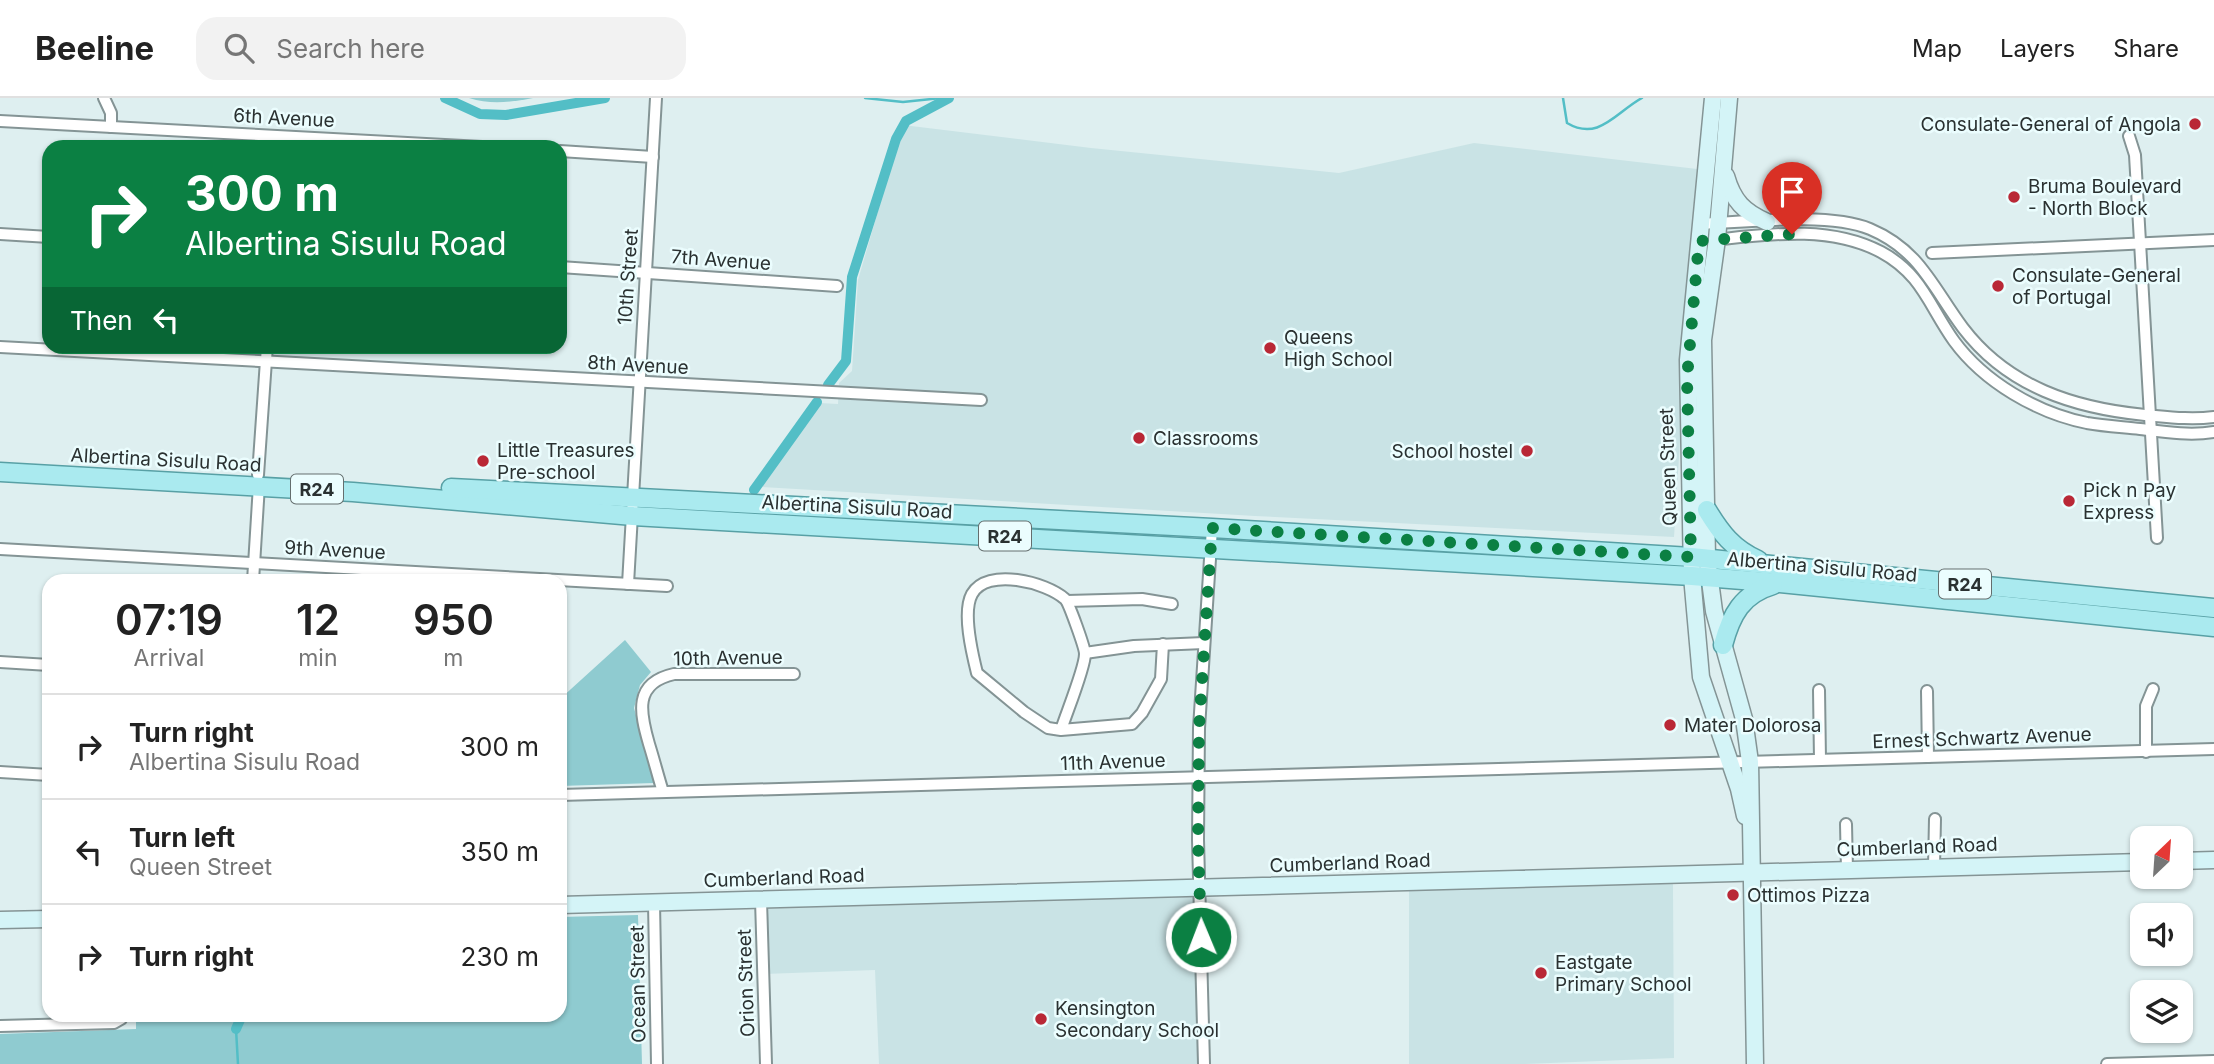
<!DOCTYPE html>
<html lang="en">
<head>
<meta charset="utf-8">
<style>
	body { margin:0; font-family:Inter,sans-serif; background:#f2f2f2; color:#222; height:100vh; display:flex; flex-direction:column; font-size:26px; white-space:nowrap }
	* { box-sizing:border-box; margin:0 }
	p { font-size:23px; color:#767676 }
	.icon { flex:none; width:38px; height:38px; fill:none; stroke:currentColor; stroke-width:2; stroke-linecap:round; stroke-linejoin:round }
	.map { position:relative; flex:1; overflow:hidden }
	.sheet { position:absolute; left:42px; top:476px; width:525px; height:448px; display:flex; flex-direction:column; background:#fff; border-radius:21px; box-shadow:0 2px 5px #0004 }
	.sheet>* { flex:none }
	.hud { position:absolute; left:42px; top:42px; width:525px; height:214px; border-radius:21px; box-shadow:0 2px 5px #0004; background:#0b8043; color:#fff; overflow:hidden }
	.needle { width:46px; rotate:25deg }
	.tools { position:absolute; left:2130px; top:728px; display:grid; gap:14px }
	.tools a { display:grid; place-items:center; width:63px; height:63px; border-radius:14px; background:#fff; box-shadow:0 2px 5px #0004; font-size:35px }
	.pin { position:absolute; display:grid; place-items:center; width:60px; height:60px; color:#fff; margin:-72px -30px; border-radius:50% 50% 50% 0; rotate:-45deg; box-shadow:0 0 7px #0007 }
	.pin .icon { rotate:45deg }
	.me { position:absolute; width:77px; margin:-38px; rotate:359deg; stroke-linejoin:round; filter:drop-shadow(0 0 5px #0008) }
	.turn { display:flex; align-items:center; gap:24px; height:147px; padding:0 28px; font-size:32px }
	.turn .icon { width:91px; height:91px; stroke-width:2.5 }
	.turn b { display:block; font-size:49px; line-height:60px }
	.then { display:flex; align-items:center; height:66px; padding:0 28px; background:#0003; gap:14px; font-size:26px }
	.eta { display:flex; justify-content:space-evenly; align-items:center; height:119px; text-align:center }
	.eta b { font-size:42px; font-weight:600; line-height:49px }
	ul { padding:0; list-style:none }
	li { display:flex; align-items:center; gap:21px; height:105px; padding:0 28px; border-top:2px solid #e0e0e0 }
	li div { flex:1 }
	li b { display:block; font-size:26px }
	li em { font-style:normal }
	header { display:flex; align-items:center; gap:42px; box-sizing:border-box; height:98px; padding:0 35px; background:#fff; border-bottom:2px solid #e0e0e0 }
	header strong { font-size:33px }
	nav { display:flex; gap:38px; margin-inline-start:auto; font-size:24px }
	.search { width:490px; height:63px; background:#f2f2f2; display:flex; align-items:center; gap:18px; box-sizing:border-box; padding:0 24px; border-radius:21px; color:#767676; font-size:26px }
	.map>svg:first-child { display:block }
	.built { fill:#c9e3e5 }
	.green { fill:#8fcbd0 }
	.lines { fill:none; stroke-linecap:round; stroke-linejoin:round }
	.stream { stroke:#53bec6; stroke-width:2.5 }
	.canal { stroke:#53bec6; stroke-width:10 }
	.street-casing { stroke:#849495; stroke-width:14 }
	.secondary-casing { stroke:#849495; stroke-width:19 }
	.primary-casing { stroke:#58a0a5; stroke-width:21 }
	.street { stroke:#fff; stroke-width:10 }
	.secondary { stroke:#d4f4f7; stroke-width:16 }
	.primary { stroke:#aaeaef; stroke-width:18 }
	.route { stroke:#0b8043; stroke-width:12; stroke-dasharray:0 21.6 }
	.poi-dot { fill:#b92836; stroke:#ebfdfe; stroke-width:2.5 }
	.labels { text-anchor:middle; dominant-baseline:central; stroke-width:5; stroke-linejoin:round; paint-order:stroke }
	.shield { fill:#ebfdfe; stroke:#646e6e; stroke-width:2 }
	.shield-label { font-size:18px; font-weight:bold; fill:#2a3131 }
	.street-label { font-size:19px; fill:#2a3131; stroke:#ebfdfe }
	.poi-label { font-size:19px; fill:#2a3131; stroke:#ebfdfe; text-anchor:start }
</style>
</head>
<body>
<header>
<strong>Beeline</strong>
<div class="search"><svg class="icon" aria-label="search" viewBox="0 0 24 24"><circle cx="10" cy="10" r="6"/><path d="M15 15l6 6"/></svg>Search here</div>
<nav><a>Map</a><a>Layers</a><a>Share</a></nav>
</header>
<div class="map">
<svg width="2214" height="966" viewBox="0 0 2214 966">
	<rect width="100%" height="100%" fill="#deeff0"/>
	<g class="built">
		<path d="M 903,27 L 1091,50 L 1339,75 L 1474,45 L 1697,71 L 1674,439 L 1255,418 L 761,389 L 820,305 L 838,306 L 839,285 L 852,273 L 858,182 Z"/>
		<path d="M 1673,785 L 1674,960 L 1525,966 L 1409,966 L 1409,790 Z"/>
		<path d="M 1202,789 L 1205,966 L 879,966 L 875,872 L 764,876 L 769,805 Z"/>
	</g>
	<g class="green">
		<path d="M 469,0 L 533,0 C 511,4 491,7 469,0 Z"/>
		<path d="M 625,542 L 651,574 L 640,587 L 634,610 L 654,685 L 560,688 L 560,601 Z"/>
		<path d="M 638,817 L 642,966 L 0,966 L 0,936 L 136,931 L 136,917 L 560,917 L 560,819 Z"/>
	</g>
	<g class="lines">
		<g class="stream">
			<path d="M 865,0 L 903,4 L 941,0"/>
			<path d="M 1563,0 L 1567,25 C 1599,44 1616,14 1642,0"/>
			<path d="M 236,931 L 238,966"/>
		</g>
		<g class="canal">
			<path d="M 445,0 L 480,16 L 506,17 L 605,0"/>
			<path d="M 828,287 L 846,263 L 852,179 L 896,41 L 906,23 L 949,0"/>
			<path d="M 754,392 L 817,304"/>
			<path d="M 236,931 L 242,917"/>
		</g>
		<g class="street-casing">
			<g id="street">
				<path d="M 104,0 L 111,15 L 111,29"/>
				<path d="M 0,23 L 482,49"/>
				<path d="M 2129,38 L 2135,57 L 2157,440"/>
				<path d="M 560,53 L 653,59"/>
				<path d="M 1700,126 C 1746,124 1829,114 1870,131 C 1920,152 1933,190 1963,230 C 2008,289 2074,310 2145,317 C 2168,319 2190,322 2214,319"/>
				<path d="M 0,136 L 49,139"/>
				<path d="M 1714,142 C 1769,136 1830,127 1881,154 C 1922,176 1929,208 1954,243 C 1984,284 2037,315 2087,325 C 2104,328 2122,329 2140,331 C 2164,334 2190,338 2214,334"/>
				<path d="M 1932,155 L 2214,142"/>
				<path d="M 560,169 L 837,188"/>
				<path d="M 0,249 L 981,302"/>
				<path d="M 258,377 L 267,248"/>
				<path d="M 0,451 L 667,488"/>
				<path d="M 253,483 L 259,387"/>
				<path d="M 628,486 L 656,0"/>
				<path d="M 1067,503 L 1142,501 L 1172,506"/>
				<path d="M 1085,555 L 1134,548 L 1204,545"/>
				<path d="M 0,564 L 49,567"/>
				<path d="M 1819,592 L 1820,662"/>
				<path d="M 1927,593 L 1928,659"/>
				<path d="M 1061,632 C 1066,616 1085,570 1085,556 C 1085,550 1069,505 1065,501 C 1046,484 987,469 972,496 C 962,514 972,555 977,575 L 1024,614 L 1048,630 L 1061,632 L 1132,626 L 1142,615 L 1161,581 L 1163,546"/>
				<path d="M 2146,654 L 2146,608 L 2153,591"/>
				<path d="M 0,674 L 49,677"/>
				<path d="M 663,694 C 658,678 654,662 649,646 C 640,615 633,585 674,576 L 794,576"/>
				<path d="M 560,697 L 2214,651"/>
				<path d="M 1846,726 L 1847,772"/>
				<path d="M 1934,769 L 1935,721"/>
				<path d="M 761,802 L 766,966"/>
				<path d="M 654,805 L 657,966"/>
				<path d="M 0,928 L 114,925 L 121,921 L 123,917"/>
				<path d="M 1204,966 L 1198,742 L 1199,630 L 1212,430"/>
				<path d="M 2107,966 L 2214,963"/>
			</g>
		</g>
		<g class="secondary-casing">
			<g id="secondary">
				<path d="M 1713,0 L 1688,262 L 1692,478 L 1701,579 L 1739,691 L 1745,718"/>
				<path d="M 1729,0 L 1717,141 L 1703,242 L 1707,460 L 1714,513 L 1744,621 L 1750,664 L 1755,966"/>
				<path d="M 1726,78 C 1733,103 1744,114 1767,124"/>
				<path d="M 2180,763 L 2214,762"/>
				<path d="M 560,807 L 2142,764"/>
				<path d="M 0,822 L 49,821"/>
			</g>
		</g>
		<g class="primary-casing">
			<g id="primary">
				<path d="M 0,374 L 353,394 L 633,418 L 1692,478 L 1780,485 L 2214,529"/>
				<path d="M 451,390 L 1212,430 L 1691,459 L 2214,510"/>
				<path d="M 1707,412 C 1721,435 1733,451 1758,462"/>
				<path d="M 1723,547 C 1731,517 1742,496 1773,487"/>
			</g>
		</g>
		<use href="#street" class="street"/>
		<use href="#secondary" class="secondary"/>
		<use href="#primary" class="primary"/>
	</g>
	<g class="lines">
		<path class="route" d="M 1201,839 L 1198,741 L 1199,630 L 1212,430 L 1691,459 L 1687,280 L 1699,143 L 1792,136"/>
	</g>
	<g class="poi-dot">
		<circle cx="2195" cy="26" r="7"/>
		<circle cx="2014" cy="99" r="7"/>
		<circle cx="1998" cy="188" r="7"/>
		<circle cx="1270" cy="250" r="7"/>
		<circle cx="1139" cy="340" r="7"/>
		<circle cx="1527" cy="353" r="7"/>
		<circle cx="483" cy="363" r="7"/>
		<circle cx="2069" cy="403" r="7"/>
		<circle cx="1670" cy="627" r="7"/>
		<circle cx="1733" cy="797" r="7"/>
		<circle cx="1541" cy="875" r="7"/>
		<circle cx="1041" cy="921" r="7"/>
	</g>
	<g class="labels">
		<g class="shield">
			<rect x="291" y="376.5" width="52" height="29" rx="5"/>
			<rect x="979" y="423.5" width="52" height="29" rx="5"/>
			<rect x="1939" y="471.5" width="52" height="29" rx="5"/>
		</g>
		<g class="shield-label">
			<text x="317" y="391">R24</text>
			<text x="1005" y="438">R24</text>
			<text x="1965" y="486">R24</text>
		</g>
		<g class="street-label">
			<text transform="translate(284 20) rotate(3)">6th Avenue</text>
			<text transform="translate(721 162) rotate(4)">7th Avenue</text>
			<text transform="translate(628 179) rotate(-86)">10th Street</text>
			<text transform="translate(638 267) rotate(3)">8th Avenue</text>
			<text transform="translate(166 362) rotate(3)">Albertina Sisulu Road</text>
			<text transform="translate(1668 369) rotate(-92)">Queen Street</text>
			<text transform="translate(857 409) rotate(3)">Albertina Sisulu Road</text>
			<text transform="translate(335 452) rotate(3)">9th Avenue</text>
			<text transform="translate(1822 469) rotate(5)">Albertina Sisulu Road</text>
			<text transform="translate(728 560) rotate(-1)">10th Avenue</text>
			<text transform="translate(1982 640) rotate(-2)">Ernest Schwartz Avenue</text>
			<text transform="translate(1113 664) rotate(-2)">11th Avenue</text>
			<text transform="translate(1917 749) rotate(-2)">Cumberland Road</text>
			<text transform="translate(1350 765) rotate(-2)">Cumberland Road</text>
			<text transform="translate(784 780) rotate(-2)">Cumberland Road</text>
			<text transform="translate(746 885) rotate(-92)">Orion Street</text>
			<text transform="translate(638 886) rotate(-91)">Ocean Street</text>
		</g>
		<g class="poi-label">
			<text x="2181" y="26" text-anchor="end">Consulate-General of Angola</text>
			<text x="2028" y="88">Bruma Boulevard<tspan x="2028" dy="22">- North Block</tspan></text>
			<text x="2012" y="177">Consulate-General<tspan x="2012" dy="22">of Portugal</tspan></text>
			<text x="1284" y="239">Queens<tspan x="1284" dy="22">High School</tspan></text>
			<text x="1153" y="340">Classrooms</text>
			<text x="497" y="352">Little Treasures<tspan x="497" dy="22">Pre-school</tspan></text>
			<text x="1513" y="353" text-anchor="end">School hostel</text>
			<text x="2083" y="392">Pick n Pay<tspan x="2083" dy="22">Express</tspan></text>
			<text x="1684" y="627">Mater Dolorosa</text>
			<text x="1747" y="797">Ottimos Pizza</text>
			<text x="1555" y="864">Eastgate<tspan x="1555" dy="22">Primary School</tspan></text>
			<text x="1055" y="910">Kensington<tspan x="1055" dy="22">Secondary School</tspan></text>
		</g>
	</g>
</svg>
<div class="tools">
<a><svg class="needle" viewBox="-14 -14 28 28"><path d="M0-13l5 13h-10z" fill="#e53935"/><path d="M0 13l5-13h-10z" fill="#767676"/></svg></a>
<a><svg class="icon" aria-label="sound" viewBox="0 0 24 24"><path d="M4 9h4l5-4v14l-5-4H4zM17 9q2 3 0 6"/></svg></a>
<a><svg class="icon" aria-label="layers" viewBox="0 0 24 24"><path d="M12 4l9 5-9 5-9-5zM3 14l9 5 9-5"/></svg></a>
</div>
<div class="pin" style="left:1792px;top:136px;background:#d93025"><svg class="icon" aria-label="arrive" viewBox="0 0 24 24"><path d="M6 21V4h12l-3 4 3 4H6"/></svg></div>
<svg class="me" style="left:1201px;top:839px" viewBox="-20 -20 40 40"><circle r="17" fill="#0b8043" stroke="#fff" stroke-width="3"/><path d="M0-11L8 9 0 5-8 9z" fill="#fff"/></svg>
<div class="hud">
<div class="turn"><svg class="icon" aria-label="right" viewBox="0 0 24 24"><path d="M7 20v-9h11M14 6l5 5-5 5"/></svg><div><b>300 m</b>Albertina Sisulu Road</div></div>
<div class="then">Then<svg class="icon" aria-label="left" viewBox="0 0 24 24"><path d="M17 20v-9H6M10 6l-5 5 5 5"/></svg></div>
</div>
<section class="sheet">
<div class="eta">
<div><b>07:19</b><p>Arrival</p></div>
<div><b>12</b><p>min</p></div>
<div><b>950</b><p>m</p></div>
</div>
<ul>
<li><svg class="icon" aria-label="right" viewBox="0 0 24 24"><path d="M7 20v-9h11M14 6l5 5-5 5"/></svg><div><b>Turn right</b><p>Albertina Sisulu Road</p></div><em>300 m</em></li>
<li><svg class="icon" aria-label="left" viewBox="0 0 24 24"><path d="M17 20v-9H6M10 6l-5 5 5 5"/></svg><div><b>Turn left</b><p>Queen Street</p></div><em>350 m</em></li>
<li><svg class="icon" aria-label="right" viewBox="0 0 24 24"><path d="M7 20v-9h11M14 6l5 5-5 5"/></svg><div><b>Turn right</b></div><em>230 m</em></li>
</ul>
</section>
</div>
</body>
</html>
